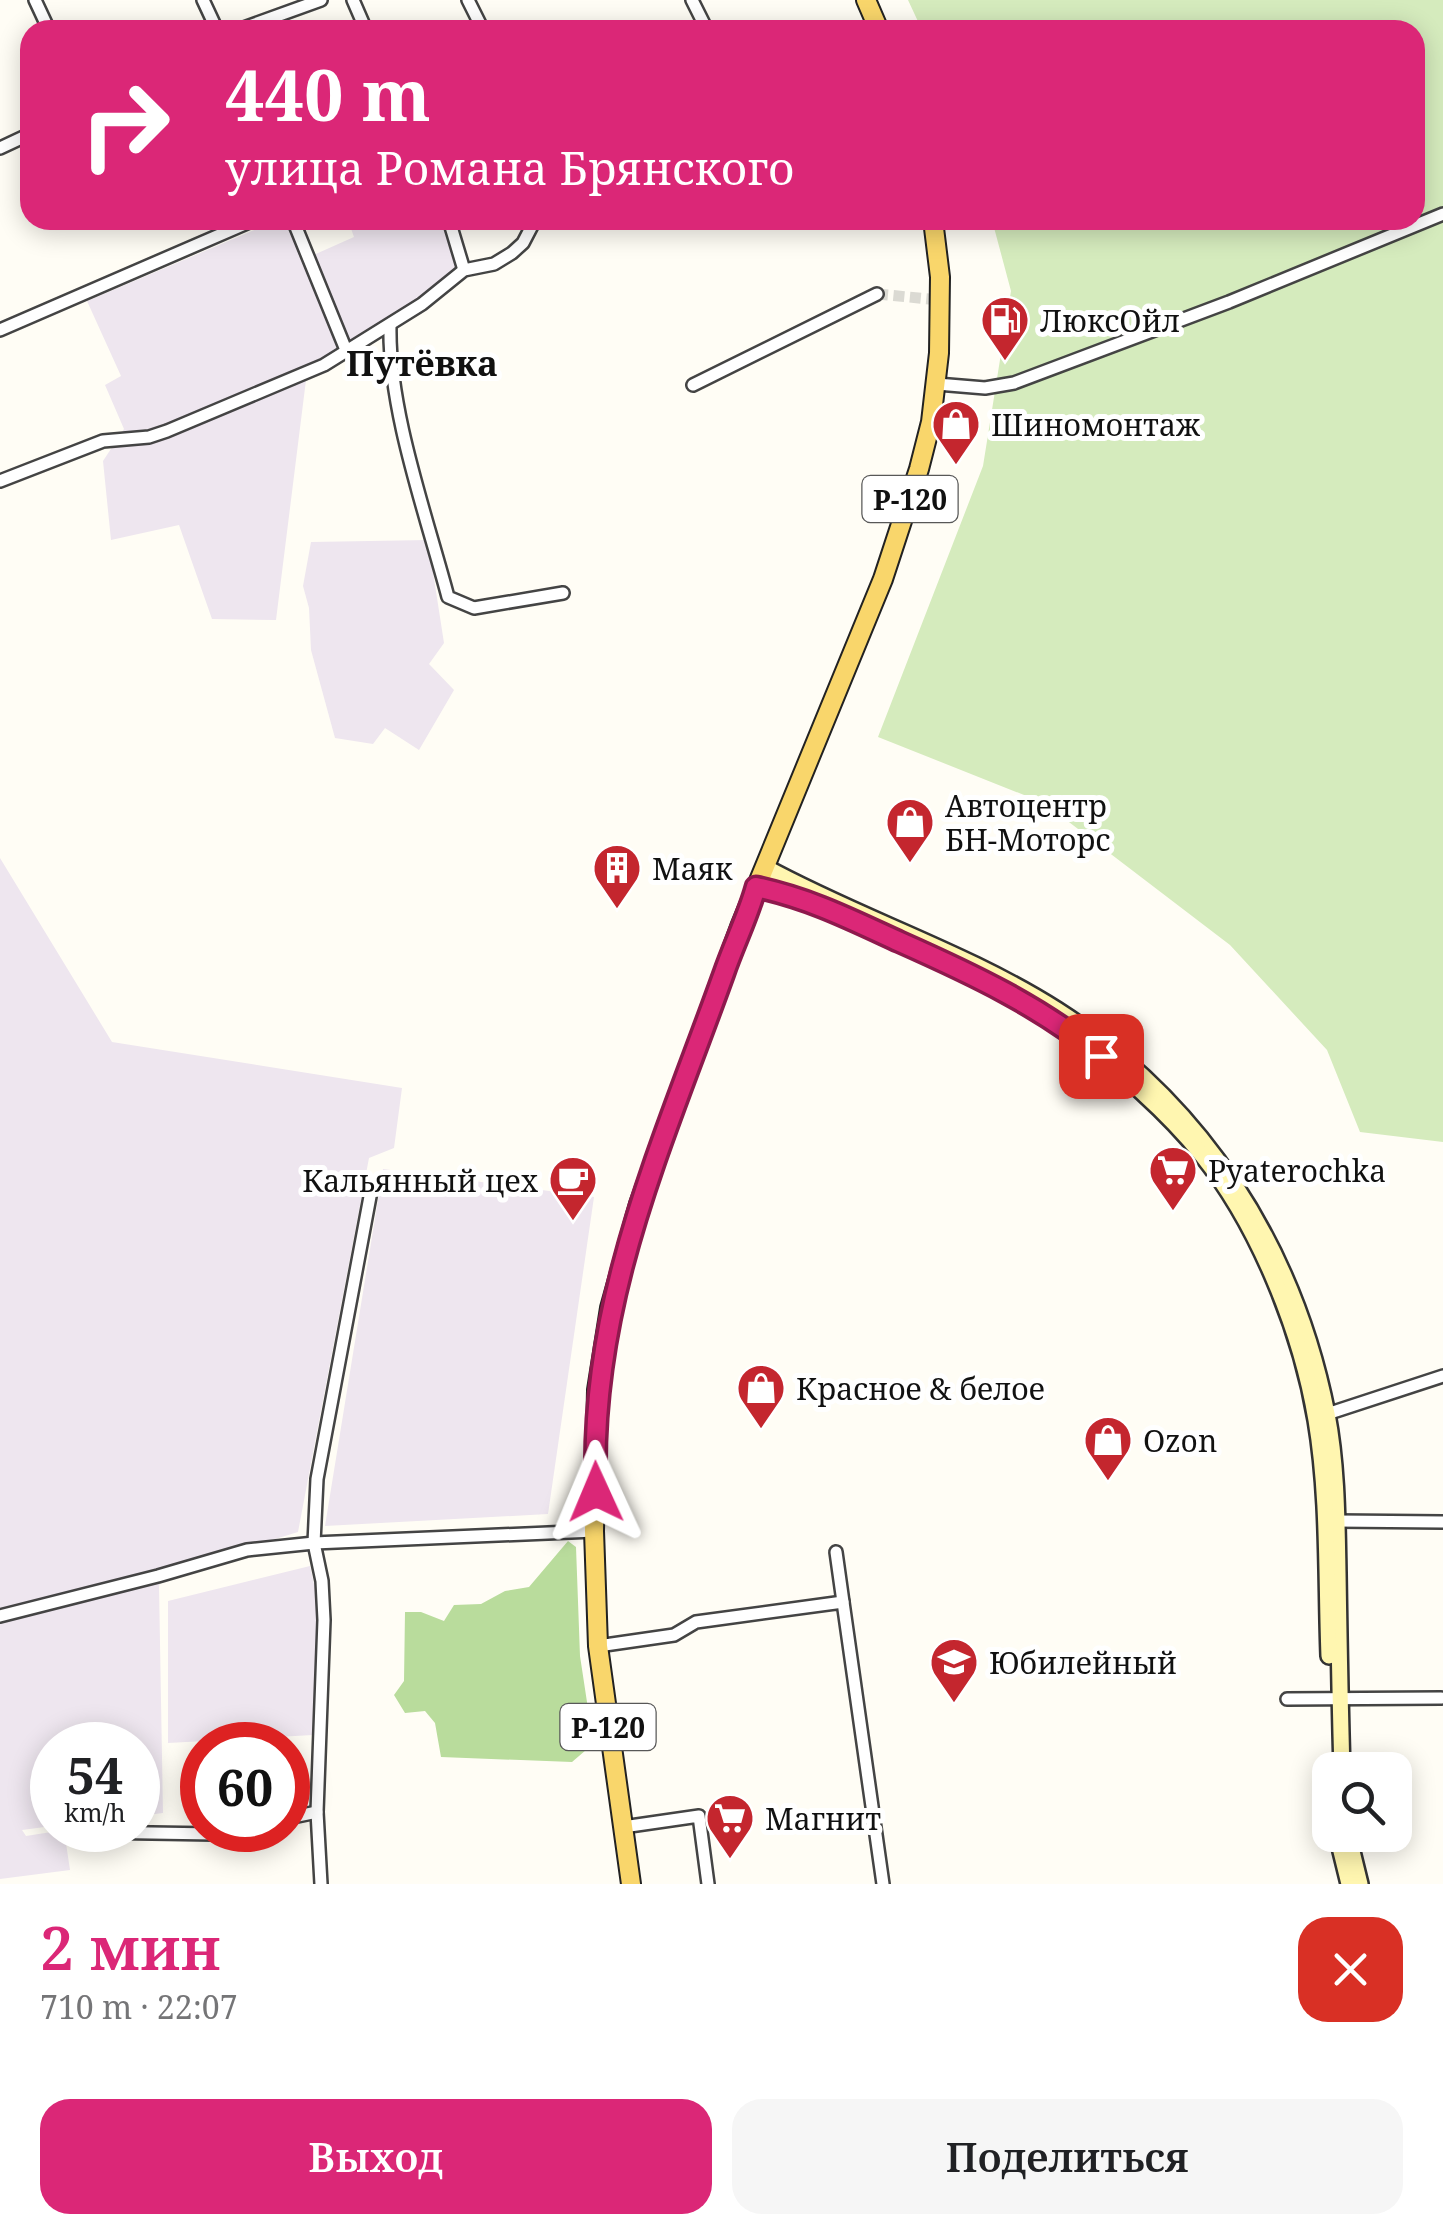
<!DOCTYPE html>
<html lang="ru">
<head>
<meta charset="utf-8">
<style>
	body { margin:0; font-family:"Noto Serif",serif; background:#f6f6f6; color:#202124; height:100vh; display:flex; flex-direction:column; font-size:38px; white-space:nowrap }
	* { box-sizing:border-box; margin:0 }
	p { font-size:32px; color:#757577 }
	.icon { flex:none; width:55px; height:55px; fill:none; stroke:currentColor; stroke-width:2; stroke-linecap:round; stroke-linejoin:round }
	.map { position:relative; height:1884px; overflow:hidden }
	.sheet { display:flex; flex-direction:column; background:#fff; flex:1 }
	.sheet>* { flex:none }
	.banner { position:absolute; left:20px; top:20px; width:1405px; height:210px; border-radius:30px; box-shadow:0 5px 25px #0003; background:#db2777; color:#fff; overflow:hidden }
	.fabs { position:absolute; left:1312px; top:1752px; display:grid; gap:20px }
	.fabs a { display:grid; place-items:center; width:100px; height:100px; border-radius:20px; background:#fff; box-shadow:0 5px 25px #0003; font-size:50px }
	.speed { position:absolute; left:30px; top:1722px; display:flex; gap:20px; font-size:50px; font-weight:700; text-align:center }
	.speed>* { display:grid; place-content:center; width:130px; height:130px; border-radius:50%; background:#fff; box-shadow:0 5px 25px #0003; line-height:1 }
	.speed small { font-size:25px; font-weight:400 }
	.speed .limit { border:15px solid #d22; background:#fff; color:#111 }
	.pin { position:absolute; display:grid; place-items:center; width:85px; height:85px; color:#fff; margin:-42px; border-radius:20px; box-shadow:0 5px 15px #0006 }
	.me { position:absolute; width:110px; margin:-55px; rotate:359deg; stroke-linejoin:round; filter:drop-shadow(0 0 8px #0008) }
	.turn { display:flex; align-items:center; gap:35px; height:210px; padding:0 40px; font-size:45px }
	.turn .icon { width:130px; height:130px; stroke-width:2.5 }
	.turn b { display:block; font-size:70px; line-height:85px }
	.round { display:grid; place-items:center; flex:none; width:105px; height:105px; border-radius:30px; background:#f6f6f6 }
	.head { display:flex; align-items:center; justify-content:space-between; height:170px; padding:0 40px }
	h1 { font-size:60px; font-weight:600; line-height:75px; color:#db2777 }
	.button { display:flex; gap:20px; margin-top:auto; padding:20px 40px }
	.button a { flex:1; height:115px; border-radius:30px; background:#db2777; color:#fff; font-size:40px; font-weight:600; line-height:115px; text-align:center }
	.button a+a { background:#f6f6f6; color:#202124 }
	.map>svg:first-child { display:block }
	.industrial { fill:#eee6ef }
	.green { fill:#d5ebbd }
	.forest { fill:#b9dc9c }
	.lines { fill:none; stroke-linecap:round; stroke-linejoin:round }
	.minor-tunnel { stroke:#dbdad3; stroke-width:11; stroke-dasharray:11 5.5; stroke-linecap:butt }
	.minor-casing { stroke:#444; stroke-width:16 }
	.secondary-casing { stroke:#333; stroke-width:20 }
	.primary-casing { stroke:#222; stroke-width:22 }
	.minor { stroke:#fff; stroke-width:11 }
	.secondary { stroke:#fff6b0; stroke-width:15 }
	.primary { stroke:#f9d66b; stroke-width:18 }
	.route-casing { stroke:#8e194d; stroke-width:25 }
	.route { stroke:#db2777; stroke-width:18 }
	.labels { text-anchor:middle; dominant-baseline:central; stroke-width:10; stroke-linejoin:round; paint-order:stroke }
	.shield { fill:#fff; stroke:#585858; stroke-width:2.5 }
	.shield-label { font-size:28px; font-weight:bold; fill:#111 }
	.poi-label { font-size:30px; fill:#111; stroke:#fff; text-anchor:start }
	.quarter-label { font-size:35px; font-weight:bold; fill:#111; stroke:#fff }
</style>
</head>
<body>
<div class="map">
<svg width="1443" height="1884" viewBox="0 0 1443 1884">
	<rect width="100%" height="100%" fill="#fffdf5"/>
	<g class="industrial">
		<path d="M 278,220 L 291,220 L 309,257 L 354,237 L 348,220 L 445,220 L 465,259 L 428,297 L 306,380 L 276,620 L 212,619 L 179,525 L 111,540 L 103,461 L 124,429 L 105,385 L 121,376 L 87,301 Z"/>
		<path d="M 428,540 L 444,643 L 429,664 L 454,690 L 419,750 L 385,728 L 373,744 L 335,738 L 311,650 L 309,608 L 303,586 L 311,542 Z"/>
		<path d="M 0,858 L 112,1042 L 402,1088 L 394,1148 L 369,1158 L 298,1532 L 164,1573 L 159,1586 L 163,1813 L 138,1816 L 138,1745 L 52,1745 L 52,1826 L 22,1830 L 26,1836 L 64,1830 L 70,1870 L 0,1879 Z"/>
		<path d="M 383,1169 L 594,1197 L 548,1514 L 325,1526 Z"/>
		<path d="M 310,1566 L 319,1606 L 313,1735 L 168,1743 L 168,1601 Z"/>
	</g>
	<path class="green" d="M 908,0 L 1443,0 L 1443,1142 L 1360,1132 L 1327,1050 L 1230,945 L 1044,803 L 878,737 L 983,466 L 1011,291 L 992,220 L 1415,220 L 1415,30 L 922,30 Z"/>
	<path class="forest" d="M 568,1541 L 576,1547 L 580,1656 L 592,1735 L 586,1750 L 572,1762 L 441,1757 L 435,1723 L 425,1711 L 405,1713 L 394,1695 L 404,1681 L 405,1612 L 421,1612 L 444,1621 L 454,1605 L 481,1604 L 505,1591 L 529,1587 Z"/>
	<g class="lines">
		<path class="minor-tunnel" d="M 877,294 L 940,300"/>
		<g class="minor-casing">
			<g id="minor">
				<path d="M 35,0 L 49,30"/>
				<path d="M 203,0 L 217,30"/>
				<path d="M 353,0 L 366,30"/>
				<path d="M 468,0 L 483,30"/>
				<path d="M 692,0 L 707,30"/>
				<path d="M 238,30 L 321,0"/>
				<path d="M 0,148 L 30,134"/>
				<path d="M 293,220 L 346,350"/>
				<path d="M 449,220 L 464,270"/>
				<path d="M 390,325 C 388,409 426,514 448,597 L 474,608 L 563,593"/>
				<path d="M 0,330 L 254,220"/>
				<path d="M 937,384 L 985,388 L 1014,383 L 1229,302 L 1443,214"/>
				<path d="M 693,385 L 877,294"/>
				<path d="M 0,481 L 103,441 L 149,437 L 167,431 L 324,365 L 422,304 L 464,270 L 494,264 L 512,253 L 523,243 L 535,220"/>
				<path d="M 1327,1414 L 1443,1376"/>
				<path d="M 1337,1521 L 1443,1522"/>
				<path d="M 836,1552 L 843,1602"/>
				<path d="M 0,1616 L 158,1576 L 247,1550 L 314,1543 L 594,1531"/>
				<path d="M 598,1646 L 674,1635 L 696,1622 L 843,1602 L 883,1884"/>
				<path d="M 1287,1699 L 1441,1698"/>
				<path d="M 288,1818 L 317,1812"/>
				<path d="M 623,1827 L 699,1816 L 708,1884"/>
				<path d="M 89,1832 L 214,1834 L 233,1830"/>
				<path d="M 321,1884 L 317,1812 L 324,1620 L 322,1581 L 314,1543 L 317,1479 L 372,1186"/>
			</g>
		</g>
		<g class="secondary-casing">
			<g id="secondary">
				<path d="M 765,867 C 860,919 966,952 1057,1010 C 1202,1103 1294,1246 1327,1414 C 1337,1466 1337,1521 1338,1573 C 1339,1639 1340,1704 1342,1770"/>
				<path d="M 756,887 L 815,903"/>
				<path d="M 1075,1035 C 1120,1072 1166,1110 1202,1155 C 1259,1226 1301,1331 1316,1420 C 1329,1497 1326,1578 1329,1656"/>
				<path d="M 1337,1835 L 1349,1884"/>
				<path d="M 1348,1835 L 1360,1884"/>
			</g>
		</g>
		<g class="primary-casing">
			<g id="primary">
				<path d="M 866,0 L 879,30"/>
				<path d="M 631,1884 L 598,1646 L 594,1531 L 597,1390 L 610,1308 L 639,1204 L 740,927 L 883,579 L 919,469 L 931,422 L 939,353 L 940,277 L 933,220"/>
			</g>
		</g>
		<use href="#minor" class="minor"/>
		<use href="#secondary" class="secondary"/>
		<use href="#primary" class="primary"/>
	</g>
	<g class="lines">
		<g class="route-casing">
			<path id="route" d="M 596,1492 C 588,1303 662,1146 724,973 C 734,944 748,916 756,887 C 811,899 850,919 900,942 C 972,974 1040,1006 1101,1056"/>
		</g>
		<use href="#route" class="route"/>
	</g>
	<defs>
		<g id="fuel-pin" transform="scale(2.5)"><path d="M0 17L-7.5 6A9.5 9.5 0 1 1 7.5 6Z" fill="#c4262e" stroke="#fff"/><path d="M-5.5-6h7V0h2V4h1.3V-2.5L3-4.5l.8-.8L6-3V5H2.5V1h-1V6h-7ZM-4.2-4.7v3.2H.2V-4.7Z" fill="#fff"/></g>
		<g id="shop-pin" transform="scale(2.5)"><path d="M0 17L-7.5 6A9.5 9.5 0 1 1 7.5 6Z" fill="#c4262e" stroke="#fff"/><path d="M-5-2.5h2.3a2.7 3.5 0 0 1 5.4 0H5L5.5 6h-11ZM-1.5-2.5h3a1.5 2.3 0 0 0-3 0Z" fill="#fff"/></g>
		<g id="building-pin" transform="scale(2.5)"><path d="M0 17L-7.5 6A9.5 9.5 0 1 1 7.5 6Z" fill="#c4262e" stroke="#fff"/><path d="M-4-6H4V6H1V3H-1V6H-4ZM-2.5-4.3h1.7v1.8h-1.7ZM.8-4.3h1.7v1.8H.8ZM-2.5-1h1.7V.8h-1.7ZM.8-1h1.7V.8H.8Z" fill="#fff"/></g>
		<g id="supermarket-pin" transform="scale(2.5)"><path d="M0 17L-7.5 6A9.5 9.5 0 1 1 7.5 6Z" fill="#c4262e" stroke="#fff"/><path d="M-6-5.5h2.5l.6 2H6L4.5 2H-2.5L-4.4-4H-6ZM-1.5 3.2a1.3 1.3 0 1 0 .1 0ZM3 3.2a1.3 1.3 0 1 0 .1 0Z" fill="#fff"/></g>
		<g id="cafe-pin" transform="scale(2.5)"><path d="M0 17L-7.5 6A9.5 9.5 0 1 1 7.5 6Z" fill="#c4262e" stroke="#fff"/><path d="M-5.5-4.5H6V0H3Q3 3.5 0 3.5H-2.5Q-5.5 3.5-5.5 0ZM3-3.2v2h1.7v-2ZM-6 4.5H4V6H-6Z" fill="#fff"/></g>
		<g id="school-pin" transform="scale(2.5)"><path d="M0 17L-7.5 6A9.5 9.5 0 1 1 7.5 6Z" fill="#c4262e" stroke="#fff"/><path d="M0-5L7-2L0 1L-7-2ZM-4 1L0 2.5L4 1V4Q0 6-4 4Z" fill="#fff"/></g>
	</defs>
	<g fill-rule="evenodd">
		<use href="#fuel-pin" x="1005" y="320"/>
		<use href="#shop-pin" x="956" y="424"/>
		<use href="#shop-pin" x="910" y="822"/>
		<use href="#building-pin" x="617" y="868"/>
		<use href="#supermarket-pin" x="1173" y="1170"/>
		<use href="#cafe-pin" x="573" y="1180"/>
		<use href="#shop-pin" x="761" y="1388"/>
		<use href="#shop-pin" x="1108" y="1440"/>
		<use href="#school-pin" x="954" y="1662"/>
		<use href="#supermarket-pin" x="730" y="1818"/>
	</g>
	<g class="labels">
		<g class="shield">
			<rect x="862.5" y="476" width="95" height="46" rx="8"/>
			<rect x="560.5" y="1704" width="95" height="46" rx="8"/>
		</g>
		<g class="shield-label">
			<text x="910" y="499">Р-120</text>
			<text x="608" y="1727">Р-120</text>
		</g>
		<g class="poi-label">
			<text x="1040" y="320">ЛюксОйл</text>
			<text x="991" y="424">Шиномонтаж</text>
			<text x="945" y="805">Автоцентр<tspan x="945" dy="34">БН-Моторс</tspan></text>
			<text x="652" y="868">Маяк</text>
			<text x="1208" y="1170">Pyaterochka</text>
			<text x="538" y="1180" text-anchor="end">Кальянный цех</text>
			<text x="796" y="1388">Красное &amp; белое</text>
			<text x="1143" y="1440">Ozon</text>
			<text x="989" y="1662">Юбилейный</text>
			<text x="765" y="1818">Магнит</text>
		</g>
		<g class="quarter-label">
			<text x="422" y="362">Путёвка</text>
		</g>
	</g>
</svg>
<div class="fabs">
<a><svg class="icon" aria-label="search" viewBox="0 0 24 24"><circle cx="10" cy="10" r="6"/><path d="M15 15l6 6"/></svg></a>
</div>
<div class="speed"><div>54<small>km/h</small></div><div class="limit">60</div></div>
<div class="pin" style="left:1101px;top:1056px;background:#d93025"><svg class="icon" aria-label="arrive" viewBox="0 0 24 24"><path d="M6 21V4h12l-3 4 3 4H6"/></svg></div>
<svg class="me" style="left:596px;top:1492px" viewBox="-20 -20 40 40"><path d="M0-17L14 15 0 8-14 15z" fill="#db2777" stroke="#fff" stroke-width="4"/></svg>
<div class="banner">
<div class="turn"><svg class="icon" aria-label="right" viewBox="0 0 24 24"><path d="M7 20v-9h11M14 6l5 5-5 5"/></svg><div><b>440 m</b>улица Романа Брянского</div></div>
</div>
</div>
<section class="sheet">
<div class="head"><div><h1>2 мин</h1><p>710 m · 22:07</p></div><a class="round" style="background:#d93025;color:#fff"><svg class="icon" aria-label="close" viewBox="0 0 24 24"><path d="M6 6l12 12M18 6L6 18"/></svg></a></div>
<div class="button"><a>Выход</a><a>Поделиться</a></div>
</section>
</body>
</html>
